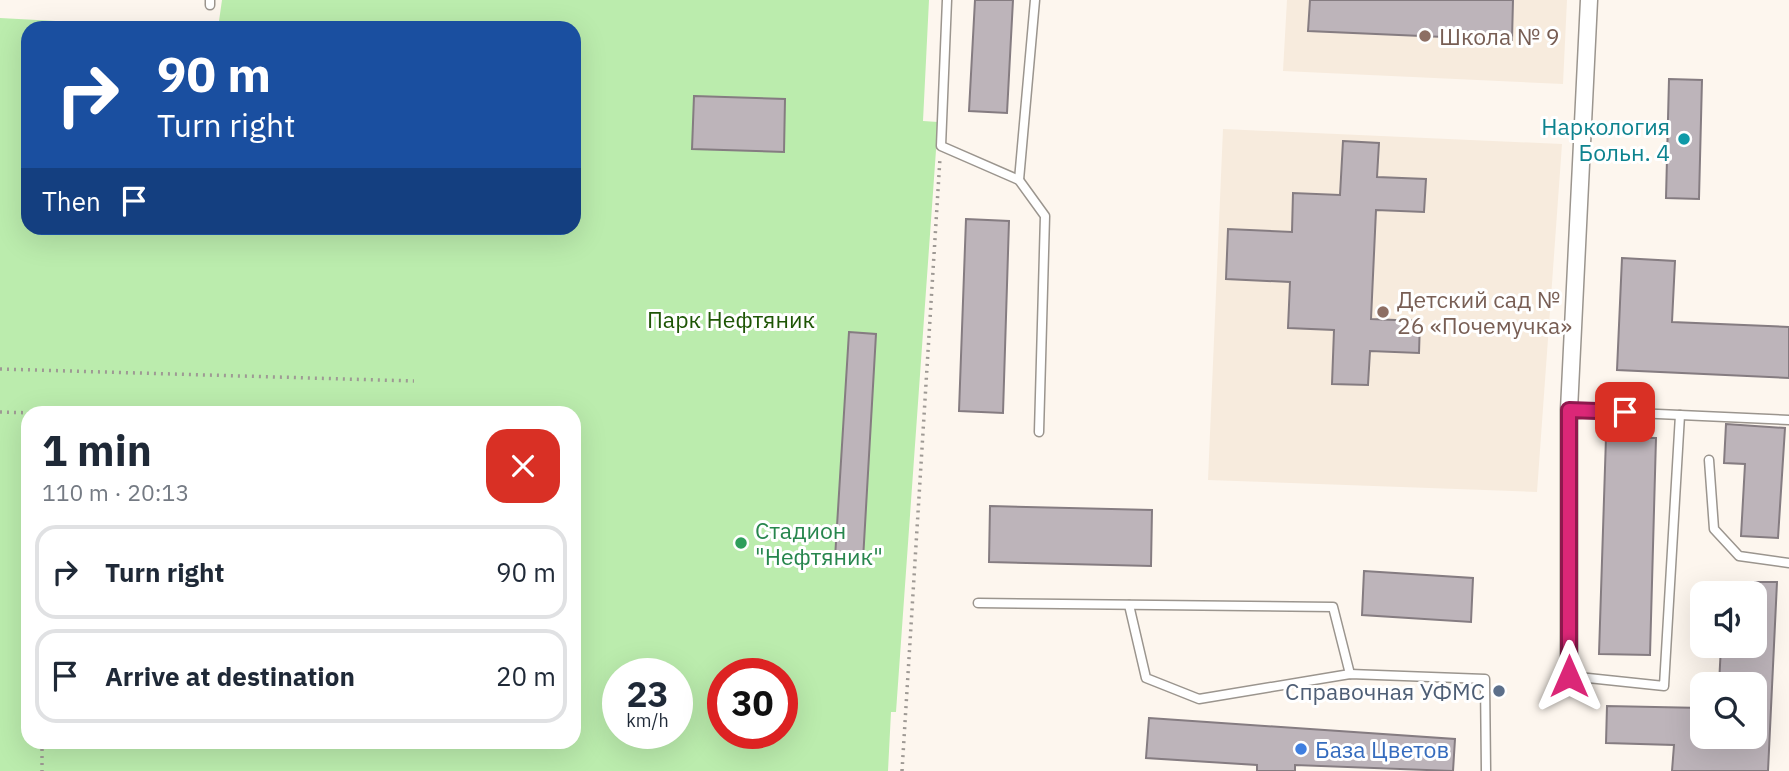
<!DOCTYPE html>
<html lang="en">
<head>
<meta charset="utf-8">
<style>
	body { margin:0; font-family:"IBM Plex Sans",sans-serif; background:#f6f6f7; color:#1f2937; height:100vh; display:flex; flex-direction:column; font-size:26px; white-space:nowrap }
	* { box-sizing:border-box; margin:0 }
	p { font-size:23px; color:#747a83 }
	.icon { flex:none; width:38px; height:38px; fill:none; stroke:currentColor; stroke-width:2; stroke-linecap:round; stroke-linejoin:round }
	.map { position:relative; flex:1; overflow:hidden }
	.side { position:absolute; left:21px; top:406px; width:560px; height:343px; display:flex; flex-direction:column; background:#fff; border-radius:21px; box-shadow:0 7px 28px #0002 }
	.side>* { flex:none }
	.top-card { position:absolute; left:21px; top:21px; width:560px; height:214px; border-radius:21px; box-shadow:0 7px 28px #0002; background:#1a4fa0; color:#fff; overflow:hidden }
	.controls { position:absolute; left:1690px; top:581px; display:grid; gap:14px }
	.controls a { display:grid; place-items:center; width:77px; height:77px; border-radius:14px; background:#fff; box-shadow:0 7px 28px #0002; font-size:35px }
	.speed { position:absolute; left:602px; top:658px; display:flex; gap:14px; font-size:35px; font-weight:700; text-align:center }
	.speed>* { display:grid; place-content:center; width:91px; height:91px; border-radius:50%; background:#fff; box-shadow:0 7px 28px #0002; line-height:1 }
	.speed small { font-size:18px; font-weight:400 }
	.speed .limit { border:10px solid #d22; background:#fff; color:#111 }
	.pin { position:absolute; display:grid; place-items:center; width:60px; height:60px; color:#fff; margin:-30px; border-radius:14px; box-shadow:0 4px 10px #0006 }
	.me { position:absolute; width:77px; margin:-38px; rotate:0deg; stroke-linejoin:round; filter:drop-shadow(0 0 5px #0008) }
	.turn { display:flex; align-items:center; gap:24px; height:147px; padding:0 21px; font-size:32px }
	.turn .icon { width:91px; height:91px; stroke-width:2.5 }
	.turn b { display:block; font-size:49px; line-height:60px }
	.then { display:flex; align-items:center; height:66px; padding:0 21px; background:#0003; gap:14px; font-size:26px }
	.round { display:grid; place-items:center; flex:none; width:74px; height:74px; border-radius:21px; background:#f6f6f7 }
	.head { display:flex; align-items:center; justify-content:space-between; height:119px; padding:0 21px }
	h1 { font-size:42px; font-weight:800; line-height:52px }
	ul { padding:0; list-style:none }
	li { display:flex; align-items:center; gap:21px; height:94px; margin:0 14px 10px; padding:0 7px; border:4px solid #e0e1e3; border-radius:21px }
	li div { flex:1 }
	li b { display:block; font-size:26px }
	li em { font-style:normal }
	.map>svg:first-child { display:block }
	.built { fill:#f7ebdd }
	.green { fill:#bbecad; fill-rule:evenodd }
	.building { fill:#bdb4ba; stroke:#857c81; stroke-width:2 }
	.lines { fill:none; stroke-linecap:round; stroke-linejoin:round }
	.lane-casing { stroke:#9b958e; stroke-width:11 }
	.street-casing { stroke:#9b958e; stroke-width:19 }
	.path { stroke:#9e9994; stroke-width:3.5; stroke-dasharray:2 5; stroke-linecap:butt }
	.lane { stroke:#fff; stroke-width:8 }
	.street { stroke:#fff; stroke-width:16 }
	.route-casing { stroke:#8e194d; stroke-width:18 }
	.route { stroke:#db2777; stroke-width:12 }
	.education-dot { fill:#8d6e63; stroke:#fff; stroke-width:2.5 }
	.culture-dot { fill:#0f9aa8; stroke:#fff; stroke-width:2.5 }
	.leisure-dot { fill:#2e9e5b; stroke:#fff; stroke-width:2.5 }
	.service-dot { fill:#5c6f8a; stroke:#fff; stroke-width:2.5 }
	.shop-dot { fill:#3f7fe0; stroke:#fff; stroke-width:2.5 }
	.labels { text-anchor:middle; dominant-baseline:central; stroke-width:6; stroke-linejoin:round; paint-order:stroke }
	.education-label { font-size:23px; fill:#785e54; stroke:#fff; text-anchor:start }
	.culture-label { font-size:23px; fill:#0d838f; stroke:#fff; text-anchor:end }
	.park-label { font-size:23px; fill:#1e5505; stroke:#fff }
	.leisure-label { font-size:23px; fill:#27864d; stroke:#fff; text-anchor:start }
	.service-label { font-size:23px; fill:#4e5e75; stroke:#fff; text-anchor:end }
	.shop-label { font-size:23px; fill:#366cbe; stroke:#fff; text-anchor:start }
</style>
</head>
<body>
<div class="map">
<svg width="1789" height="771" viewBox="0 0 1789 771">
	<rect width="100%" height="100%" fill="#fdf6ee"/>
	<g class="built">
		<path d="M 1287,0 L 1567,0 L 1563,84 L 1283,71 Z"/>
		<path d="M 1223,129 L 1562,144 L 1537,492 L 1208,480 Z"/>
	</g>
	<path class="green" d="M 222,0 L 929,0 L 923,121 L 938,122 L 896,712 L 891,712 L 888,771 L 0,771 L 0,18 L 186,28 L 28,28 L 28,228 L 574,228 L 574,28 L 218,28 ZM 28,413 L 574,413 L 574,742 L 28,742 ZM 618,674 L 677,674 L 677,733 L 618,733 ZM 723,674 L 782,674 L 782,733 L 723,733 Z"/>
	<g class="building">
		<path d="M 975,0 L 1013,0 L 1007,113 L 969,111 Z"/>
		<path d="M 1310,0 L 1513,0 L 1512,40 L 1308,31 Z"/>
		<path d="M 1669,79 L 1702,80 L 1699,199 L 1666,198 Z"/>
		<path d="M 694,96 L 785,99 L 784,152 L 692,149 Z"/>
		<path d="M 1343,141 L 1379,143 L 1377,177 L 1426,179 L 1424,212 L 1376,210 L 1371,319 L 1420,321 L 1419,353 L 1370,351 L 1368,385 L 1332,384 L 1334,330 L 1288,328 L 1290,282 L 1226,279 L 1228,229 L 1292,232 L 1293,193 L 1340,195 Z"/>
		<path d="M 966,219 L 1009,221 L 1003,413 L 959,411 Z"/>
		<path d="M 1622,258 L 1675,261 L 1672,322 L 1789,327 L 1789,378 L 1617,370 Z"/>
		<path d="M 849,332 L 876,334 L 863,560 L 835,558 Z"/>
		<path d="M 1726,424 L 1785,428 L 1778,538 L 1741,536 L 1745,464 L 1724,463 Z"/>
		<path d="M 1606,437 L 1656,438 L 1650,655 L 1599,654 Z"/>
		<path d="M 990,506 L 1152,510 L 1151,566 L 989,562 Z"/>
		<path d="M 1364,571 L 1473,578 L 1471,622 L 1362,615 Z"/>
		<path d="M 1755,582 L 1777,582 L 1768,771 L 1672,771 L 1674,745 L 1606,743 L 1607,706 L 1703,708 L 1703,737 L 1755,737 L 1755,684 L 1719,684 L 1721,646 L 1755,646 Z"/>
		<path d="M 1149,718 L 1455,739 L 1453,771 L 1295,765 L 1295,771 L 1257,771 L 1257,765 L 1146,758 Z"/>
	</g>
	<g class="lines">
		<g class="lane-casing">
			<g id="lane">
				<path d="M 947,0 L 941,146 L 1019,180 L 1045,216 L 1039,432"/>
				<path d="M 210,5 L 210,0"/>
				<path d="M 1019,180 L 1035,0"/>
				<path d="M 1569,410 L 1789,420"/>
				<path d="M 1709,460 L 1714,529 L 1739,556 L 1789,563"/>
				<path d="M 978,603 L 1333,607 L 1350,674"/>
				<path d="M 1129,605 L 1146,678 L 1199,699 L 1350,674 L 1485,679 L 1486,771"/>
				<path d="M 1569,676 L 1664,686 L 1680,415"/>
			</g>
		</g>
		<g class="street-casing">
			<path id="street" d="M 1569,676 L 1569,410 L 1589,0"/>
		</g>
		<g class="path">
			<path d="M 0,369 L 414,381"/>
			<path d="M 0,412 L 35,413"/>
			<path d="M 42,742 L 42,771"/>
			<path d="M 902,771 L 940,158"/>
		</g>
		<use href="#lane" class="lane"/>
		<use href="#street" class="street"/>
	</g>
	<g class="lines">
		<g class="route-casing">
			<path id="route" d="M 1569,676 L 1569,410 L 1625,412"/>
		</g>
		<use href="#route" class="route"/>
	</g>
	<g class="education-dot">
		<circle cx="1425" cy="36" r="7"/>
		<circle cx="1383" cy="312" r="7"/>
	</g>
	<circle class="culture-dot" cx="1684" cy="139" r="7"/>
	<circle class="leisure-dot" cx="741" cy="543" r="7"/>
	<circle class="service-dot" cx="1499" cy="691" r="7"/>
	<circle class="shop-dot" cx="1301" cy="749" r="7"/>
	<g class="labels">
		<g class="education-label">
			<text x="1439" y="36">Школа № 9</text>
			<text x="1397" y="299">Детский сад №<tspan x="1397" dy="26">26 «Почемучка»</tspan></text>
		</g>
		<g class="culture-label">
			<text x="1670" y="126">Наркология<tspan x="1670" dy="26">Больн. 4</tspan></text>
		</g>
		<g class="park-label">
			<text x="731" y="319">Парк Нефтяник</text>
		</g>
		<g class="leisure-label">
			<text x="755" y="530">Стадион<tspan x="755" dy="26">"Нефтяник"</tspan></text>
		</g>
		<g class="service-label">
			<text x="1485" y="691">Справочная УФМС</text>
		</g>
		<g class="shop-label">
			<text x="1315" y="749">База Цветов</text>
		</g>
	</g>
</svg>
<div class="controls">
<a><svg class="icon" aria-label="sound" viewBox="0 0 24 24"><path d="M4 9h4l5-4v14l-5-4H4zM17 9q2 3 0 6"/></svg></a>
<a><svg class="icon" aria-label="search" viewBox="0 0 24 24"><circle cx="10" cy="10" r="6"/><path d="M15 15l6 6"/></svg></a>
</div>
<div class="speed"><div>23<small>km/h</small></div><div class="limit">30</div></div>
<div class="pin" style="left:1625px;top:412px;background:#d93025"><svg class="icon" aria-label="arrive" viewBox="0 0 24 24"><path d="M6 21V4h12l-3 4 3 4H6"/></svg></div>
<svg class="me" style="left:1569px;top:676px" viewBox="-20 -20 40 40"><path d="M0-17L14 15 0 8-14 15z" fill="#db2777" stroke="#fff" stroke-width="4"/></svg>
<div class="top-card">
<div class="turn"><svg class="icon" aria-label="right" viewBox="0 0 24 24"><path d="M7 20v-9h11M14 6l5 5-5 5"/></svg><div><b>90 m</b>Turn right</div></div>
<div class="then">Then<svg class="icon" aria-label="arrive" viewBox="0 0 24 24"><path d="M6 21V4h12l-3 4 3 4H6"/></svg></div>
</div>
<section class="side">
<div class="head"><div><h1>1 min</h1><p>110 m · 20:13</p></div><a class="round" style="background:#d93025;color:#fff"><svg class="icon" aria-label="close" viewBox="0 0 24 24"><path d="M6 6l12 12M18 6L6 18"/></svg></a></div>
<ul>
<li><svg class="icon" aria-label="right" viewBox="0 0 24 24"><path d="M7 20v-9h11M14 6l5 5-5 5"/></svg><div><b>Turn right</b></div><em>90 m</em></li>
<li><svg class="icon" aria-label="arrive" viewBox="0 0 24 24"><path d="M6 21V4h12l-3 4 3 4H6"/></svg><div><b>Arrive at destination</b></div><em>20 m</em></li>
</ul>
</section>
</div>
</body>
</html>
